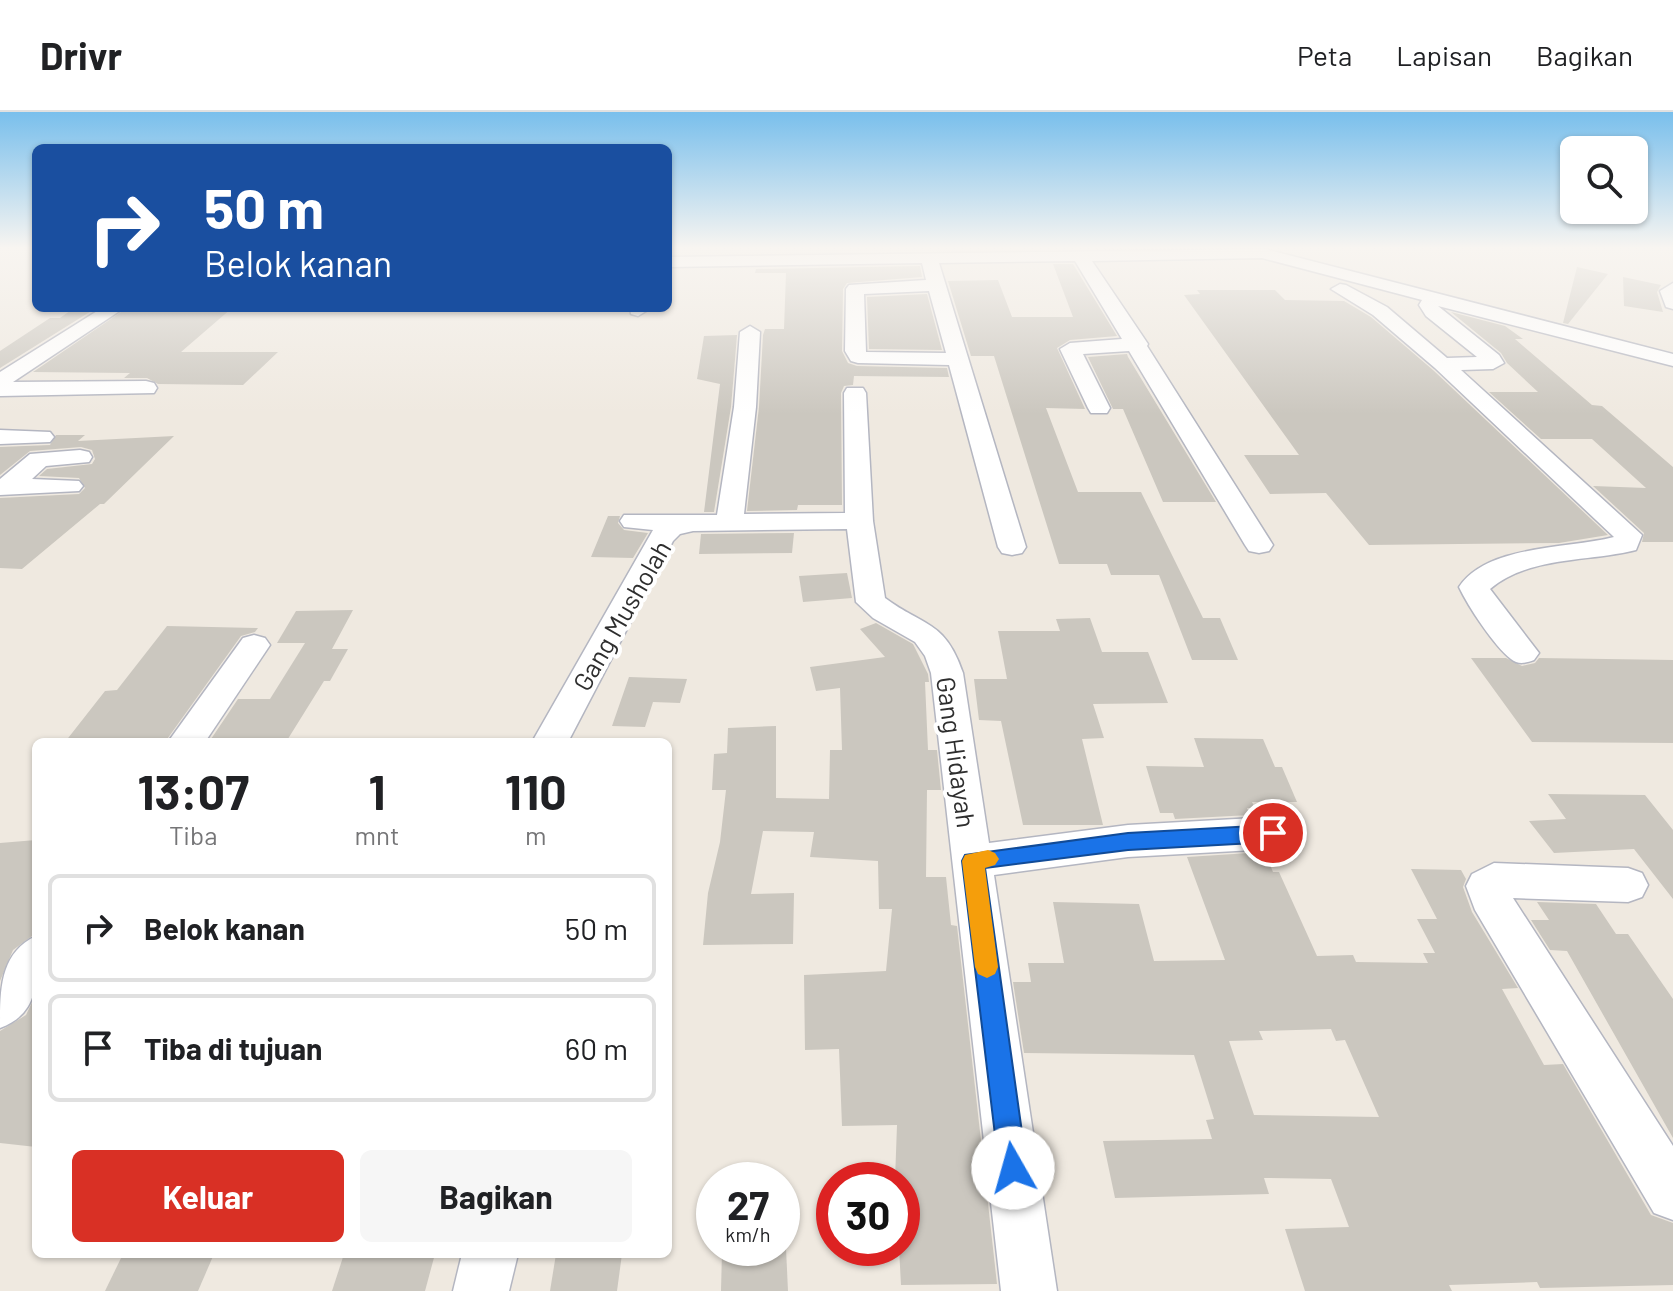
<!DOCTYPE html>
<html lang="id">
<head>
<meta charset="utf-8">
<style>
	body { margin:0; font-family:Barlow,sans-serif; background:#f6f6f6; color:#202124; height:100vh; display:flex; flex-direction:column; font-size:30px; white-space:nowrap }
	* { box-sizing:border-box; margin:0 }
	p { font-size:26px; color:#757577 }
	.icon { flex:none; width:44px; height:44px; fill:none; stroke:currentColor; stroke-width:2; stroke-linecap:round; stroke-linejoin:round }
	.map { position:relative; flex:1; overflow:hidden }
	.sheet { position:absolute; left:32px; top:626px; width:640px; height:520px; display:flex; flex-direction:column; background:#fff; border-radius:12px; box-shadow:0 2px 6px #0004 }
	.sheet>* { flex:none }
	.top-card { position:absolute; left:32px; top:32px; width:640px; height:168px; border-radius:12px; box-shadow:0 2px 6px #0004; background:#1a4fa0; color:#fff; overflow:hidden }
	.tools { position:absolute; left:1560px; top:24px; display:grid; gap:16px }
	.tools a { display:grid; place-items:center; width:88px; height:88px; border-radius:12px; background:#fff; box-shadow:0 2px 6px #0004; font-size:40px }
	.speed { position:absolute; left:696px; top:1050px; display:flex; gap:16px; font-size:40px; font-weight:700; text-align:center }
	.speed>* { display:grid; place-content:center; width:104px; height:104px; border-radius:50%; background:#fff; box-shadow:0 2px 6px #0004; line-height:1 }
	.speed small { font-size:20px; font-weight:400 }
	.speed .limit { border:12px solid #d22; background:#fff; color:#111 }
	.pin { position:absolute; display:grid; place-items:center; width:68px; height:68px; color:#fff; margin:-34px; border:4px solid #fff; border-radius:50%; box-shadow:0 2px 8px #0007 }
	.me { position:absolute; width:88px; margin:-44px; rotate:353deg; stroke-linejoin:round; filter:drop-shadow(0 0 6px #0008) }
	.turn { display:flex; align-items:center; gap:28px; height:168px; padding:0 40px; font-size:36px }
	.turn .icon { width:104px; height:104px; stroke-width:2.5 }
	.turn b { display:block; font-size:56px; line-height:68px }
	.eta { display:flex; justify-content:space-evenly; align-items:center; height:136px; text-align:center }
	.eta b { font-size:48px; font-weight:700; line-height:56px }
	.action { display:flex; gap:16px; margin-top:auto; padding:16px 40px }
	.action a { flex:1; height:92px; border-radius:12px; background:#d93025; color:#fff; font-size:32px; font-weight:700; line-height:92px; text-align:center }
	.action a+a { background:#f6f6f6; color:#202124 }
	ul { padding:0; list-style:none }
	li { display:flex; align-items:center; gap:24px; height:108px; margin:0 16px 12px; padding:0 24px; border:4px solid #e0e0e0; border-radius:12px }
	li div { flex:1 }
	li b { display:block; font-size:30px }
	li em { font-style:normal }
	header { display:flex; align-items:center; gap:48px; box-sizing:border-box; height:112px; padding:0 40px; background:#fff; border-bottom:2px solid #e0e0e0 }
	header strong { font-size:38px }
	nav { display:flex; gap:44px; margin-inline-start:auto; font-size:28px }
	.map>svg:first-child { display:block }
	.building { fill:#cbc7bf; fill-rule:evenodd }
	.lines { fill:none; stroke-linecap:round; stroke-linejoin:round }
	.minor-casing { stroke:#b4b6c1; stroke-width:3 }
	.minor { fill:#fff; fill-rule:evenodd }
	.route { fill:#1a73e8; stroke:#114b97; stroke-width:2 }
	.slow { fill:#f59e0b }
	.labels { text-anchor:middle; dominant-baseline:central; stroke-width:8; stroke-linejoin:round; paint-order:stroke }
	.street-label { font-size:26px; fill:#2e2e2e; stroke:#fff }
</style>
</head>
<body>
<header>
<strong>Drivr</strong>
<nav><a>Peta</a><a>Lapisan</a><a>Bagikan</a></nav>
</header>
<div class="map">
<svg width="1673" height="1179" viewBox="0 0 1673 1179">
	<rect width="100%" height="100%" fill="#efe9e0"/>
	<g class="building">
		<path d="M 1053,152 L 1073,152 L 1117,224 L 1070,228 L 1057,236 L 1085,297 L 1046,296 L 1078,380 L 1141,380 L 1203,506 L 1220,506 L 1238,548 L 1192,548 L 1159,463 L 1111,463 L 1107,452 L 1059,452 L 994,244 L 971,244 L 948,169 L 998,168 L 1012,205 L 1073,205 Z"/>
		<path d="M 920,154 L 922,165 L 847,171 L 843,177 L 842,239 L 848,251 L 857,254 L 947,256 L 949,265 L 854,264 L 853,273 L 844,274 L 841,281 L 842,393 L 798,393 L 797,398 L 747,399 L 759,295 L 763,223 L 765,217 L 784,217 L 786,161 L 755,161 L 756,157 Z"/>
		<path d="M 1577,155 L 1608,162 L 1568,212 L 1563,211 Z"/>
		<path d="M 1623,165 L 1661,173 L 1657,180 L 1663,200 L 1624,194 Z"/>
		<path d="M 1197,178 L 1275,178 L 1285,188 L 1344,189 L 1371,205 L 1433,258 L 1608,423 L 1559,431 L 1369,433 L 1326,381 L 1270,382 L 1244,343 L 1299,343 L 1184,183 L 1200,182 Z"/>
		<path d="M 927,182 L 942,238 L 869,237 L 867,185 Z"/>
		<path d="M 74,196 L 96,196 L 0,256 L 0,239 L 50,206 L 60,206 Z"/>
		<path d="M 127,196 L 232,196 L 181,240 L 278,240 L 243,273 L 158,272 L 147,266 L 124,266 L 130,261 L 33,260 Z"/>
		<path d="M 1451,200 L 1505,214 L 1523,227 L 1515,227 L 1592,293 L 1602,294 L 1673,355 L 1673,430 L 1642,430 L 1644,421 L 1593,374 L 1646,376 L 1592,327 L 1541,327 L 1489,280 L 1538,280 L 1507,251 L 1501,241 Z"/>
		<path d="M 737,223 L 731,295 L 714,400 L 704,400 L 720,272 L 697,267 L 704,224 Z"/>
		<path d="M 1127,242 L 1128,245 L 1216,390 L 1163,390 L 1123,297 L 1113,297 L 1088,245 Z"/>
		<path d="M 56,323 L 85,323 L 78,329 L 174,324 L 104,392 L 100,392 L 22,457 L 0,456 L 0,386 L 79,382 L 85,376 L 79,366 L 39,364 L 47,357 L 92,352 L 95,347 L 92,338 L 81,335 L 30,339 L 0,363 L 0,335 L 50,333 Z"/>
		<path d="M 608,404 L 620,404 L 618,411 L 624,418 L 648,421 L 633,446 L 591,445 Z"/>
		<path d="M 794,421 L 792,441 L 699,442 L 701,422 Z"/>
		<path d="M 847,461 L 852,486 L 803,490 L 799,464 Z"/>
		<path d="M 353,498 L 332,537 L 348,537 L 330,569 L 324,569 L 286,630 L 209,630 L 238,587 L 270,587 L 305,531 L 277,531 L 296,499 Z"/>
		<path d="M 1090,506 L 1102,540 L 1148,540 L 1168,591 L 1093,592 L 1104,626 L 1082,627 L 1103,713 L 1023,713 L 1001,609 L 979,608 L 974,567 L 1007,567 L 998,519 L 1060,519 L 1056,507 Z"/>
		<path d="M 876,511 L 913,532 L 928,562 L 929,570 L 925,570 L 928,638 L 937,638 L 941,678 L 927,678 L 926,765 L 946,765 L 951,813 L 957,814 L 997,1172 L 901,1173 L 899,1136 L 902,1136 L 902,1068 L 895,1068 L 897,1013 L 842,1014 L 839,937 L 805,938 L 804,863 L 886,859 L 892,797 L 879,797 L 878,749 L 810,745 L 814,720 L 763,719 L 751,782 L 794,781 L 793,832 L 703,833 L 708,781 L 720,730 L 726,678 L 712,678 L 714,642 L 727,641 L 728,616 L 776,614 L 776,686 L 829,687 L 830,638 L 842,638 L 840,576 L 816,579 L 810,555 L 885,545 L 860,517 Z"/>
		<path d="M 167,514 L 258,516 L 255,520 L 241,524 L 165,630 L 65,630 L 105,579 L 117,578 Z"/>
		<path d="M 1471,546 L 1506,546 L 1522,554 L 1535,551 L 1539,546 L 1673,548 L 1673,631 L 1532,630 Z"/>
		<path d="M 629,565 L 687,567 L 680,591 L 653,590 L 645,615 L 612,614 Z"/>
		<path d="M 1194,626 L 1263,627 L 1275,655 L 1282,655 L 1297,690 L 1252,690 L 1255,696 L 1247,696 L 1250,703 L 1175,707 L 1173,701 L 1160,701 L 1146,654 L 1204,655 Z"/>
		<path d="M 1548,682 L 1645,683 L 1673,718 L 1673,787 L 1634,737 L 1554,741 L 1529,709 L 1566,707 Z"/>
		<path d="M 36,728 L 36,821 L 13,838 L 0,869 L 0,731 Z"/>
		<path d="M 1265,740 L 1273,760 L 1279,760 L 1317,844 L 1353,843 L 1356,850 L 1428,851 L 1423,841 L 1435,841 L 1417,807 L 1437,807 L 1411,757 L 1461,758 L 1466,767 L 1463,775 L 1472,800 L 1518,876 L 1502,877 L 1544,953 L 1563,952 L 1651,1103 L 1673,1111 L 1673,1173 L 1540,1176 L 1537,1170 L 1449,1173 L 1452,1179 L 1305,1179 L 1285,1117 L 1349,1115 L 1331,1067 L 1264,1066 L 1269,1082 L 1115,1086 L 1103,1029 L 1212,1027 L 1206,1008 L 1214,1007 L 1194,943 L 1024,941 L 1013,870 L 1031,870 L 1028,851 L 1064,851 L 1053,790 L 1139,792 L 1154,849 L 1225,848 L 1187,745 ZM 1331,917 L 1336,929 L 1345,928 L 1379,1005 L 1254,1003 L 1229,929 L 1263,928 L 1259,919 Z"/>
		<path d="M 1537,790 L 1596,792 L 1616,822 L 1628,822 L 1673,887 L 1673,1026 L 1567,839 L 1550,838 L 1531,808 L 1549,808 Z"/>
		<path d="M 36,882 L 36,1035 L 0,1031 L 0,919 L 26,903 Z"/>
		<path d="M 749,1136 L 786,1136 L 788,1179 L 721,1179 L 722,1139 Z"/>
		<path d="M 123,1142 L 214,1142 L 198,1179 L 105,1179 Z"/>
		<path d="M 344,1142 L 435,1142 L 425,1179 L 332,1179 Z"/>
		<path d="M 556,1142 L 622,1142 L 617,1179 L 550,1179 Z"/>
	</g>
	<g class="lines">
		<g class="minor-casing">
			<g id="minor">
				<path d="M 1265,137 L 1673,242 L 1673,254 L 1438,194 L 1499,243 L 1504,251 L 1493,257 L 1461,258 L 1642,423 L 1636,438 C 1589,450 1529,444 1490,477 L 1539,541 L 1534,548 C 1526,551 1518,553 1511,547 C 1494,534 1468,494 1459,475 C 1488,432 1569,437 1614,425 L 1435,256 L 1373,203 L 1331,177 L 1340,172 L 1346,173 L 1387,195 L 1447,246 L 1477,245 L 1426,204 L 1419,193 L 1422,188 L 1262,146 L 1092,149 L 1148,232 L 1147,234 L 1273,433 L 1269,439 L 1259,441 L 1249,439 L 1245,433 L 1129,239 L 1083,242 L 1110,296 L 1107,301 L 1091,301 L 1088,296 L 1060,237 L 1070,231 L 1122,227 L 1075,149 L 939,151 L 1026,435 L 1022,441 L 1012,443 L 1002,441 L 998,435 L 949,253 L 858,251 L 851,249 L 845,239 L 846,177 L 849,173 L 926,168 L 922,151 L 668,155 L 668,145 ZM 929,179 L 946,241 L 866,240 L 864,182 Z"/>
				<path d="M 1673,171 L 1673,197 L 1666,195 L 1660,179 Z"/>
				<path d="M 102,196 L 124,196 L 13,270 L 146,269 L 154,271 L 157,276 L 154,281 L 0,284 L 0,260 Z"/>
				<path d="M 630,196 L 651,196 L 638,204 L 631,202 Z"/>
				<path d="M 750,214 L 760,220 L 756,295 L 744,402 L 845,401 L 844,281 L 847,276 L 863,276 L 866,281 L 873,409 L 885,486 C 924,515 945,508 963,561 L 989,731 L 1128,713 L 1273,705 L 1287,710 L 1293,721 L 1287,732 L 1273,737 L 1128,745 L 994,763 L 1057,1179 L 1001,1179 L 931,561 L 925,544 L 915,530 L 873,506 L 856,490 L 847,417 L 693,419 L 680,422 L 673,429 L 568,630 L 532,630 L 653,418 L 624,415 L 620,409 L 624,403 L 717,403 L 734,295 L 740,220 Z"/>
				<path d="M 0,318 L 50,320 L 54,325 L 50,330 L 0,332 Z"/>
				<path d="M 80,338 L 89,340 L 92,345 L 89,350 L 46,354 L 32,367 L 79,369 L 83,374 L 79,379 L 0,383 L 0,367 L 30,342 Z"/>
				<path d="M 254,523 L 265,526 L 270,533 L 205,630 L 168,630 L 243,526 Z"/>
				<path d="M 1494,751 L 1628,756 L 1642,761 L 1648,773 L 1642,785 L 1628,790 L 1513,786 L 1673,1034 L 1673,1108 L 1654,1101 L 1475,798 L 1466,774 L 1472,762 Z"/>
				<path d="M 36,824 C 36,863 43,900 0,916 C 0,877 0,841 36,824 Z"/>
				<path d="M 462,1142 L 518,1142 L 509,1179 L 453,1179 Z"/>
			</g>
		</g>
		<use href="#minor" class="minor"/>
	</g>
	<linearGradient id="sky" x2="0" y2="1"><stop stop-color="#79bfec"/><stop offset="0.45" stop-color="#f8f5f1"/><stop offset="1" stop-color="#f8f5f1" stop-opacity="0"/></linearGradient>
	<rect width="1673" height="302" fill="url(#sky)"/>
	<path class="route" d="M 1273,713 L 1280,716 L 1283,721 L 1280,727 L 1273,730 L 1128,738 L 985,756 L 1027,1056 L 1023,1066 L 1013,1070 L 1003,1066 L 999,1056 L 962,749 L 965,743 L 1128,721 Z"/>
	<path class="slow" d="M 988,738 L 995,741 L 999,747 L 995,753 L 985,756 L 998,855 L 995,862 L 987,866 L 978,862 L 975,855 L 962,749 L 965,743 Z"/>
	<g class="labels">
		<g class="street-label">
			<text transform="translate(621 503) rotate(-60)">Gang Musholah</text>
			<text transform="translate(957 640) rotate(82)">Gang Hidayah</text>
		</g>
	</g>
</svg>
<div class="tools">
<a><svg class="icon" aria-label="search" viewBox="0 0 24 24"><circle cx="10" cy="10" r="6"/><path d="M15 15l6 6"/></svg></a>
</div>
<div class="speed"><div>27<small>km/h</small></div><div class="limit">30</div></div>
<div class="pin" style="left:1273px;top:721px;background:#d93025"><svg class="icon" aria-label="arrive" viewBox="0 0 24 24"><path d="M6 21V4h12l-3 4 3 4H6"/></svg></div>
<svg class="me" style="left:1013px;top:1056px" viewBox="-20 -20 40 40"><circle r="19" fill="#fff"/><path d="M0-13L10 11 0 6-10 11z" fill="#1a73e8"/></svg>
<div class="top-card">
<div class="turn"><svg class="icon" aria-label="right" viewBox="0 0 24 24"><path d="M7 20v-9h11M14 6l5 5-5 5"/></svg><div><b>50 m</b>Belok kanan</div></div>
</div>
<section class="sheet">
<div class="eta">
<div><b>13:07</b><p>Tiba</p></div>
<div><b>1</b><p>mnt</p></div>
<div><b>110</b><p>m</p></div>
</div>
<ul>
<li><svg class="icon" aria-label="right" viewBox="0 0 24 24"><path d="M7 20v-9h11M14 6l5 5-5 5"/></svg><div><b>Belok kanan</b></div><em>50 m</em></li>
<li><svg class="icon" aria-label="arrive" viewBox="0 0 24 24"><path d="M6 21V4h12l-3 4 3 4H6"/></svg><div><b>Tiba di tujuan</b></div><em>60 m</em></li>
</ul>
<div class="action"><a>Keluar</a><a>Bagikan</a></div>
</section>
</div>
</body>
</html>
